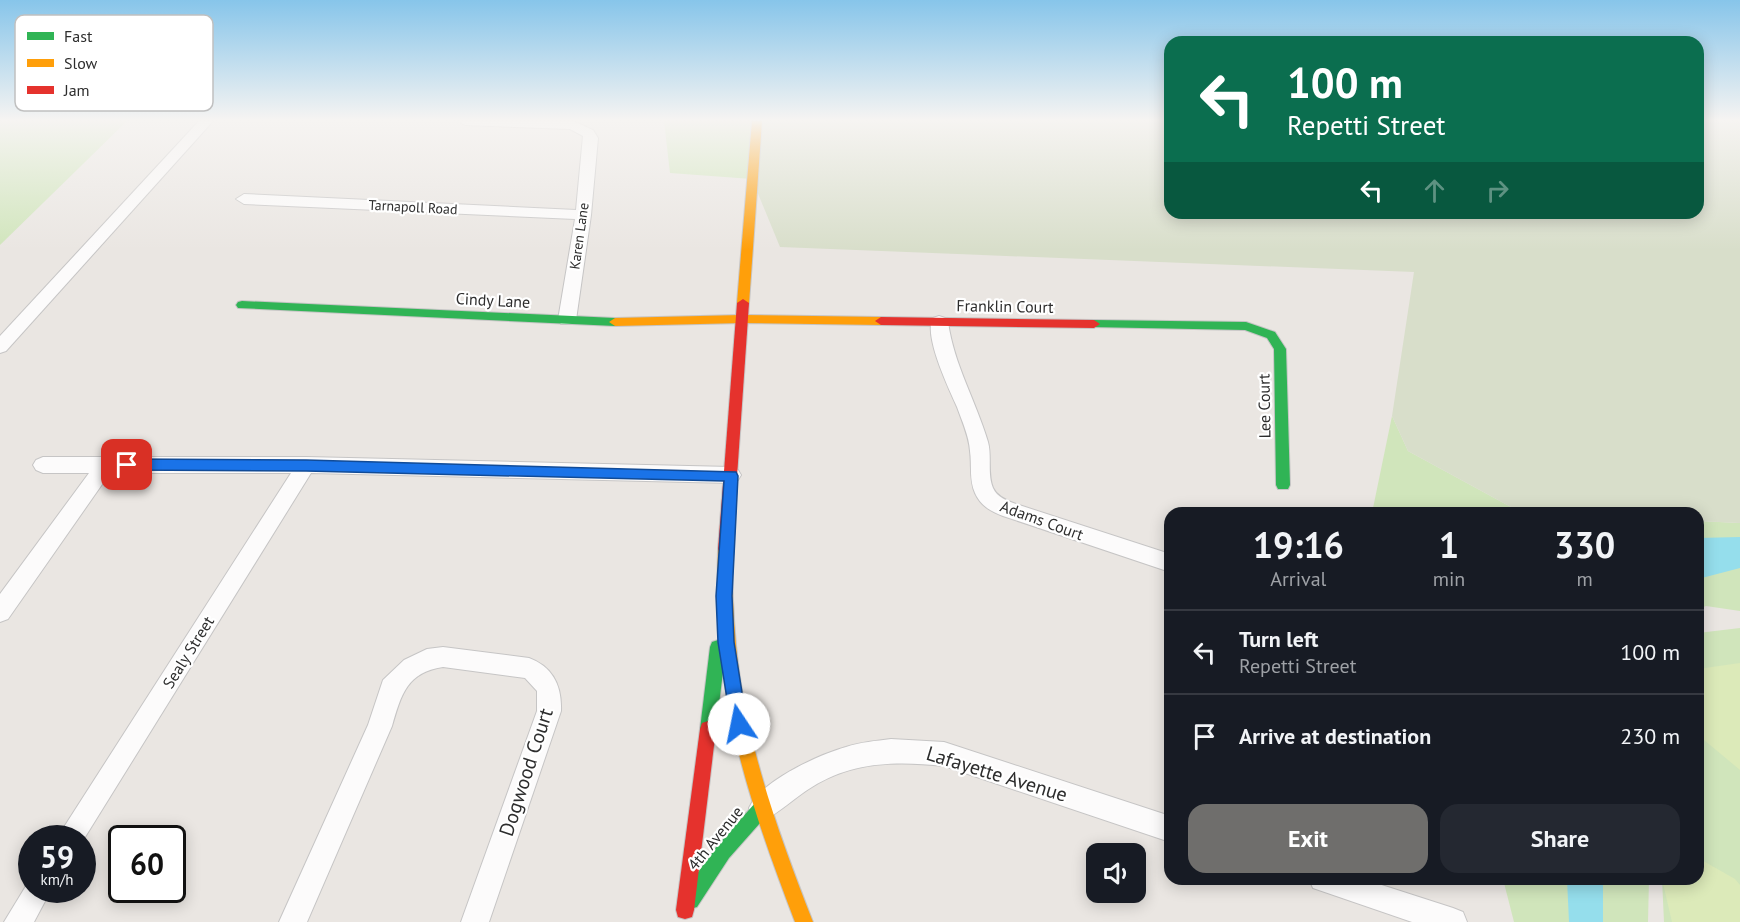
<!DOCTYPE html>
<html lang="en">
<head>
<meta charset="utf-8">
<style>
	body { margin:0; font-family:"PT Sans",sans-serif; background:#242831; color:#f1f3f6; height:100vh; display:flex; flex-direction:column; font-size:22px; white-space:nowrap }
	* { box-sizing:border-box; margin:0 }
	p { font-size:20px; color:#9ea1a6 }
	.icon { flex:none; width:33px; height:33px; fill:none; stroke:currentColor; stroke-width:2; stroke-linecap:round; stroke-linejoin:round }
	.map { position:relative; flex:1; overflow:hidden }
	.details { position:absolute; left:1164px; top:507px; width:540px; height:378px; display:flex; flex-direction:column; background:#171b24; border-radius:18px; box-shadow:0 3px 15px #0003 }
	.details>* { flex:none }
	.top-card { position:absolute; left:1164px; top:36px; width:540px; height:183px; border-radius:18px; box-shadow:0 3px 15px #0003; background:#0b6e4f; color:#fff; overflow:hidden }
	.controls { position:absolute; left:1086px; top:843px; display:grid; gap:12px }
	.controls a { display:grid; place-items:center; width:60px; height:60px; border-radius:12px; background:#171b24; box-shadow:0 3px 15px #0003; font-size:30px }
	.speed { position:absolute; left:18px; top:825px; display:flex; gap:12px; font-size:30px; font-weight:700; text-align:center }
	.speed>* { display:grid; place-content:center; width:78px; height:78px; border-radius:50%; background:#171b24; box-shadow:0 3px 15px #0003; line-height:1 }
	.speed small { font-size:15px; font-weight:400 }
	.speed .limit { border:3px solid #111; border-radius:9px; background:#fff; color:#111 }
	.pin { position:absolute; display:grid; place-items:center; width:51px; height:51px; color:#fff; margin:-26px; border-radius:12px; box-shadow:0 3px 9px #0006 }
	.me { position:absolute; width:66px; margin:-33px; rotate:349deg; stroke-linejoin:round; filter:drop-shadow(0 0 4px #0008) }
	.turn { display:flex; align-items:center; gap:21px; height:126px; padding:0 24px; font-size:27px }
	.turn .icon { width:78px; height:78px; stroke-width:2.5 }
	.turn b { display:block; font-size:42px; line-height:51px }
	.lanes { display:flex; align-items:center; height:57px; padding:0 24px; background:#0003; justify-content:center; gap:30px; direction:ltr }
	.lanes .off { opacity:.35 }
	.eta { display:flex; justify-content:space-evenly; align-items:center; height:102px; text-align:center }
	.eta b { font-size:36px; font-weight:700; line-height:42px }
	.button { display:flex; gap:12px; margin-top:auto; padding:12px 24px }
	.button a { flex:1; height:69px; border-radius:18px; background:#6f6e6c; color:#fff; font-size:24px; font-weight:700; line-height:69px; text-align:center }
	.button a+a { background:#242831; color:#f1f3f6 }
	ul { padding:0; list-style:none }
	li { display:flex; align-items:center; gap:18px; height:84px; padding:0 24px; border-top:2px solid #363941 }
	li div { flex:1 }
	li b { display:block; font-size:22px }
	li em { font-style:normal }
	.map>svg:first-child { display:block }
	.green { fill:#d0e5bb }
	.cemetery { fill:#d8deca }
	.pitch { fill:#dceab9 }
	.water { fill:#95deec }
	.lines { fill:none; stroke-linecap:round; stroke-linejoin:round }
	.street-casing { stroke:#c6c5c5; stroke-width:2 }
	.fast-casing { stroke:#c6c5c5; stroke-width:2 }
	.slow-casing { stroke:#c6c5c5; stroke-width:2 }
	.jam-casing { stroke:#c6c5c5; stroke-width:2 }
	.street { fill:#fcfbfb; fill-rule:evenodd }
	.fast { fill:#30b455; fill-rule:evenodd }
	.slow { fill:#ff9f0a; fill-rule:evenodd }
	.jam { fill:#e5322d; fill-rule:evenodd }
	.route { fill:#1a73e8; stroke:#114b97; stroke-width:1.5 }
	.labels { text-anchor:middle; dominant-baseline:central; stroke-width:4.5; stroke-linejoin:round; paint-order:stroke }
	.far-street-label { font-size:14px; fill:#2d2d2d; stroke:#fff }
	.street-label { font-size:16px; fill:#2d2d2d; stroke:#fff }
	.near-street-label { font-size:20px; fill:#2d2d2d; stroke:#fff }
	.key { fill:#fff; stroke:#c0c0c0; stroke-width:1.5 }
	.key-label { font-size:16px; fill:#2d2d2d }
</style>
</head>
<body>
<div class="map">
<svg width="1740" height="922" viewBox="0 0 1740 922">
	<rect width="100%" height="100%" fill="#eae6e2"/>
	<g class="green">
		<path d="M 0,121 L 127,121 L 0,245 Z"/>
		<path d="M 664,121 L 757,121 L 752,179 L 670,173 Z"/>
		<path d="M 1392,416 L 1408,451 L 1522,513 L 1372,513 Z"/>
		<path d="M 1698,521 L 1740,523 L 1740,611 L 1706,606 L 1698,609 Z"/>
		<path d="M 1740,628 L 1740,922 L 1664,922 L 1662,879 L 1698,879 L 1698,633 Z"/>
		<path d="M 1503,879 L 1649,879 L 1648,922 L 1514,922 Z"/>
	</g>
	<path class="cemetery" d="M 757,121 L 1170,121 L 1170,213 L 1698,213 L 1698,121 L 1740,121 L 1740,523 L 1698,521 L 1698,513 L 1522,513 L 1408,451 L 1392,416 L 1414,272 L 780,247 L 752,179 Z"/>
	<g class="pitch">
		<path d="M 1740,663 L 1740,770 L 1698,735 L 1698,669 Z"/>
		<path d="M 1698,858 L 1735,879 L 1740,885 L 1740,922 L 1672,922 L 1662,879 L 1698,879 Z"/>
	</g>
	<g class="water">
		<path d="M 1740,537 L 1740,568 L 1698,579 L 1698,538 Z"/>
		<path d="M 1567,879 L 1603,879 L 1603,922 L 1569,922 Z"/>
	</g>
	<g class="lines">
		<g class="street-casing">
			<g id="street">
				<path d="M 199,121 L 213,121 L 6,351 L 0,353 L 0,336 Z"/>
				<path d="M 458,121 L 573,121 L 593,130 L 598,138 L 591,215 L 576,320 L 573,324 L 561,324 L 558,320 L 575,219 L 244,204 L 236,199 L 244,194 L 576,210 L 583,136 L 570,129 L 465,125 Z"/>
				<path d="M 939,316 L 945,318 L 948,322 C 954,365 976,401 988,442 C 992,456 987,474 993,488 C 997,497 1007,501 1016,504 L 1170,554 L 1170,572 L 1003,516 C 990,511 981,506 975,493 C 969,480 972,465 970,451 C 969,436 962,421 957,407 C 949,389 923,335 933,318 Z"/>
				<path d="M 43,457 L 306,457 L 731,467 L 738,470 L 741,475 L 738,480 L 731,483 L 311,473 L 82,842 L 82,838 L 57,838 L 291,473 L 110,473 L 8,619 L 0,622 L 0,594 L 89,473 L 43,473 L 36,470 L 33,465 L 36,460 Z"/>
				<path d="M 443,647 L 529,658 C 553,667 562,686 561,711 L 489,922 L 461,922 L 537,711 L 537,691 L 525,678 L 443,667 C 407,672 401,695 392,726 L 307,922 L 279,922 L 368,725 L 383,680 L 404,660 L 427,649 Z"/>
				<path d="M 891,739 L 944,742 L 1170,816 L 1170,842 L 944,766 C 898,761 853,761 812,787 C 795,797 780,813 762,821 L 753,817 L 749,808 C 761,781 818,755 846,747 C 860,742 876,741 891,739 Z"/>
				<path d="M 32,879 L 32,890 L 51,890 L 34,922 L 4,922 L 29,881 Z"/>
				<path d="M 1309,879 L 1363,879 L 1453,908 L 1463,912 L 1467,922 L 1412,922 L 1313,888 Z"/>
			</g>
		</g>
		<g class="fast-casing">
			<g id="fast">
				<path d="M 242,301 L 615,318 L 621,322 L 615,326 L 238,308 L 236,305 L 238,302 Z"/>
				<path d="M 1094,320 L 1246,322 L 1275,332 L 1286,349 L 1290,485 L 1288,489 L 1278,489 L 1276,485 L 1274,349 L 1267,338 L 1245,330 L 1090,327 L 1088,324 L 1090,321 Z"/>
				<path d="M 718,640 L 724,642 L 726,647 L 716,729 L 714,735 L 708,737 L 702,735 L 700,729 L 710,647 L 712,642 Z"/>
				<path d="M 762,799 L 768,802 L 771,808 L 768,814 L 729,858 L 697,907 L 690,909 L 683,907 L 681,900 L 683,893 L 717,846 L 756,802 Z"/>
			</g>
		</g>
		<g class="slow-casing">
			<g id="slow">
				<path d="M 752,121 L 762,121 L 749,303 L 743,307 L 737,303 Z"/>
				<path d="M 742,315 L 881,317 L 887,321 L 881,325 L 742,323 L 615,326 L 609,322 L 615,318 Z"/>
				<path d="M 725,543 L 730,545 L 732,549 C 732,581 733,613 736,645 C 745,741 778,833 813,922 L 795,922 C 761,833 728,741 720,645 C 717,613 717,581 718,549 L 720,545 Z"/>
			</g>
		</g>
		<g class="jam-casing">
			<g id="jam">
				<path d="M 743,299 L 749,303 L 732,549 L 730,553 L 725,555 L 720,553 L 718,549 L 737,303 Z"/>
				<path d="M 881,317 L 1094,320 L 1100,324 L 1094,328 L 881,325 L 875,321 Z"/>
				<path d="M 708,721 L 714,723 L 716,729 L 694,910 L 692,917 L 685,919 L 678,917 L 676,910 L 700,729 L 702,723 Z"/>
			</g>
		</g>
		<use href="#street" class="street"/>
		<use href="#fast" class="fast"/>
		<use href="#slow" class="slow"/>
		<use href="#jam" class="jam"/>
	</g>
	<linearGradient id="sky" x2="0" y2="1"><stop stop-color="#87c5ea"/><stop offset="0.48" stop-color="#f6f4f2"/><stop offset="1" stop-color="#f6f4f2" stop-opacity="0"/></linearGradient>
	<rect width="1740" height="250" fill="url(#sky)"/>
	<path class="route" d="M 127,459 L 306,460 L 736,472 L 738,476 L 732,596 L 734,642 L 747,724 L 745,730 L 739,732 L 733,730 L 731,724 L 718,642 L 716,596 L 724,481 L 306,471 L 127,470 L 120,465 Z"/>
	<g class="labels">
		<g class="far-street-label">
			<text transform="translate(413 207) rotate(3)">Tarnapoll Road</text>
			<text transform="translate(579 236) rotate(-82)">Karen Lane</text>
		</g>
		<g class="street-label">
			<text transform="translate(493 300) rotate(3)">Cindy Lane</text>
			<text transform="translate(1005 306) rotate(1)">Franklin Court</text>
			<text transform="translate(1264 406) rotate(-91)">Lee Court</text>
			<text transform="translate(1042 520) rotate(20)">Adams Court</text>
			<text transform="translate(188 652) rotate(-58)">Sealy Street</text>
			<text transform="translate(715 838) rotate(-51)">4th Avenue</text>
		</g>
		<g class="near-street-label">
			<text transform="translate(526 772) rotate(-72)">Dogwood Court</text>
			<text transform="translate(997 774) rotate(17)">Lafayette Avenue</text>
		</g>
	</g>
	<rect x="15" y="15" width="198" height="96" rx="9" class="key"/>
	<rect x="27" y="32" width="27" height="8" fill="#30b455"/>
	<rect x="27" y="59" width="27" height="8" fill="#ff9f0a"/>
	<rect x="27" y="86" width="27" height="8" fill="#e5322d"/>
	<g class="key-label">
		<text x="64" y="42">Fast</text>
		<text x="64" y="69">Slow</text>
		<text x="64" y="96">Jam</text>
	</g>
</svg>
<div class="controls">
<a><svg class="icon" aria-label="sound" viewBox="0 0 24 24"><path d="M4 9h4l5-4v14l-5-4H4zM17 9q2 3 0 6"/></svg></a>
</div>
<div class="speed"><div>59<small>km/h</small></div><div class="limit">60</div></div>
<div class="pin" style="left:127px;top:465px;background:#d93025"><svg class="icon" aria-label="arrive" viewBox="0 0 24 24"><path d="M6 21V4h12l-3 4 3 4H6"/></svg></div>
<svg class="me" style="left:739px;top:724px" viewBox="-20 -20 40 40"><circle r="19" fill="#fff"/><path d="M0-13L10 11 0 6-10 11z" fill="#1a73e8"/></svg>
<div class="top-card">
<div class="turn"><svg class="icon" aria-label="left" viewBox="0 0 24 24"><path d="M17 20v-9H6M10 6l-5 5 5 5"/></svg><div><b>100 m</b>Repetti Street</div></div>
<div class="lanes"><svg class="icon" aria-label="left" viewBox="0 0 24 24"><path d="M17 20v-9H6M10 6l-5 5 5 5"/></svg><svg class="icon off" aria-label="ahead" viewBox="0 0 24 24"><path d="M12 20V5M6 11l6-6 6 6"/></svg><svg class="icon off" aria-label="right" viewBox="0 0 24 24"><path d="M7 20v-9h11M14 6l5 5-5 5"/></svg></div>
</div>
<section class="details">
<div class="eta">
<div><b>19:16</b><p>Arrival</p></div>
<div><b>1</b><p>min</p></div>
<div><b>330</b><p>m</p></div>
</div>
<ul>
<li><svg class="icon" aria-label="left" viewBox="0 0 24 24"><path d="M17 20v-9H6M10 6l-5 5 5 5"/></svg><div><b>Turn left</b><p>Repetti Street</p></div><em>100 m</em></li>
<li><svg class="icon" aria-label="arrive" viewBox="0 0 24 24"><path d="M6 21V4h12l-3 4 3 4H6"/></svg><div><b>Arrive at destination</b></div><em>230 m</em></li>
</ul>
<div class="button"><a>Exit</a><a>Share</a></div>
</section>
</div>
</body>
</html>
